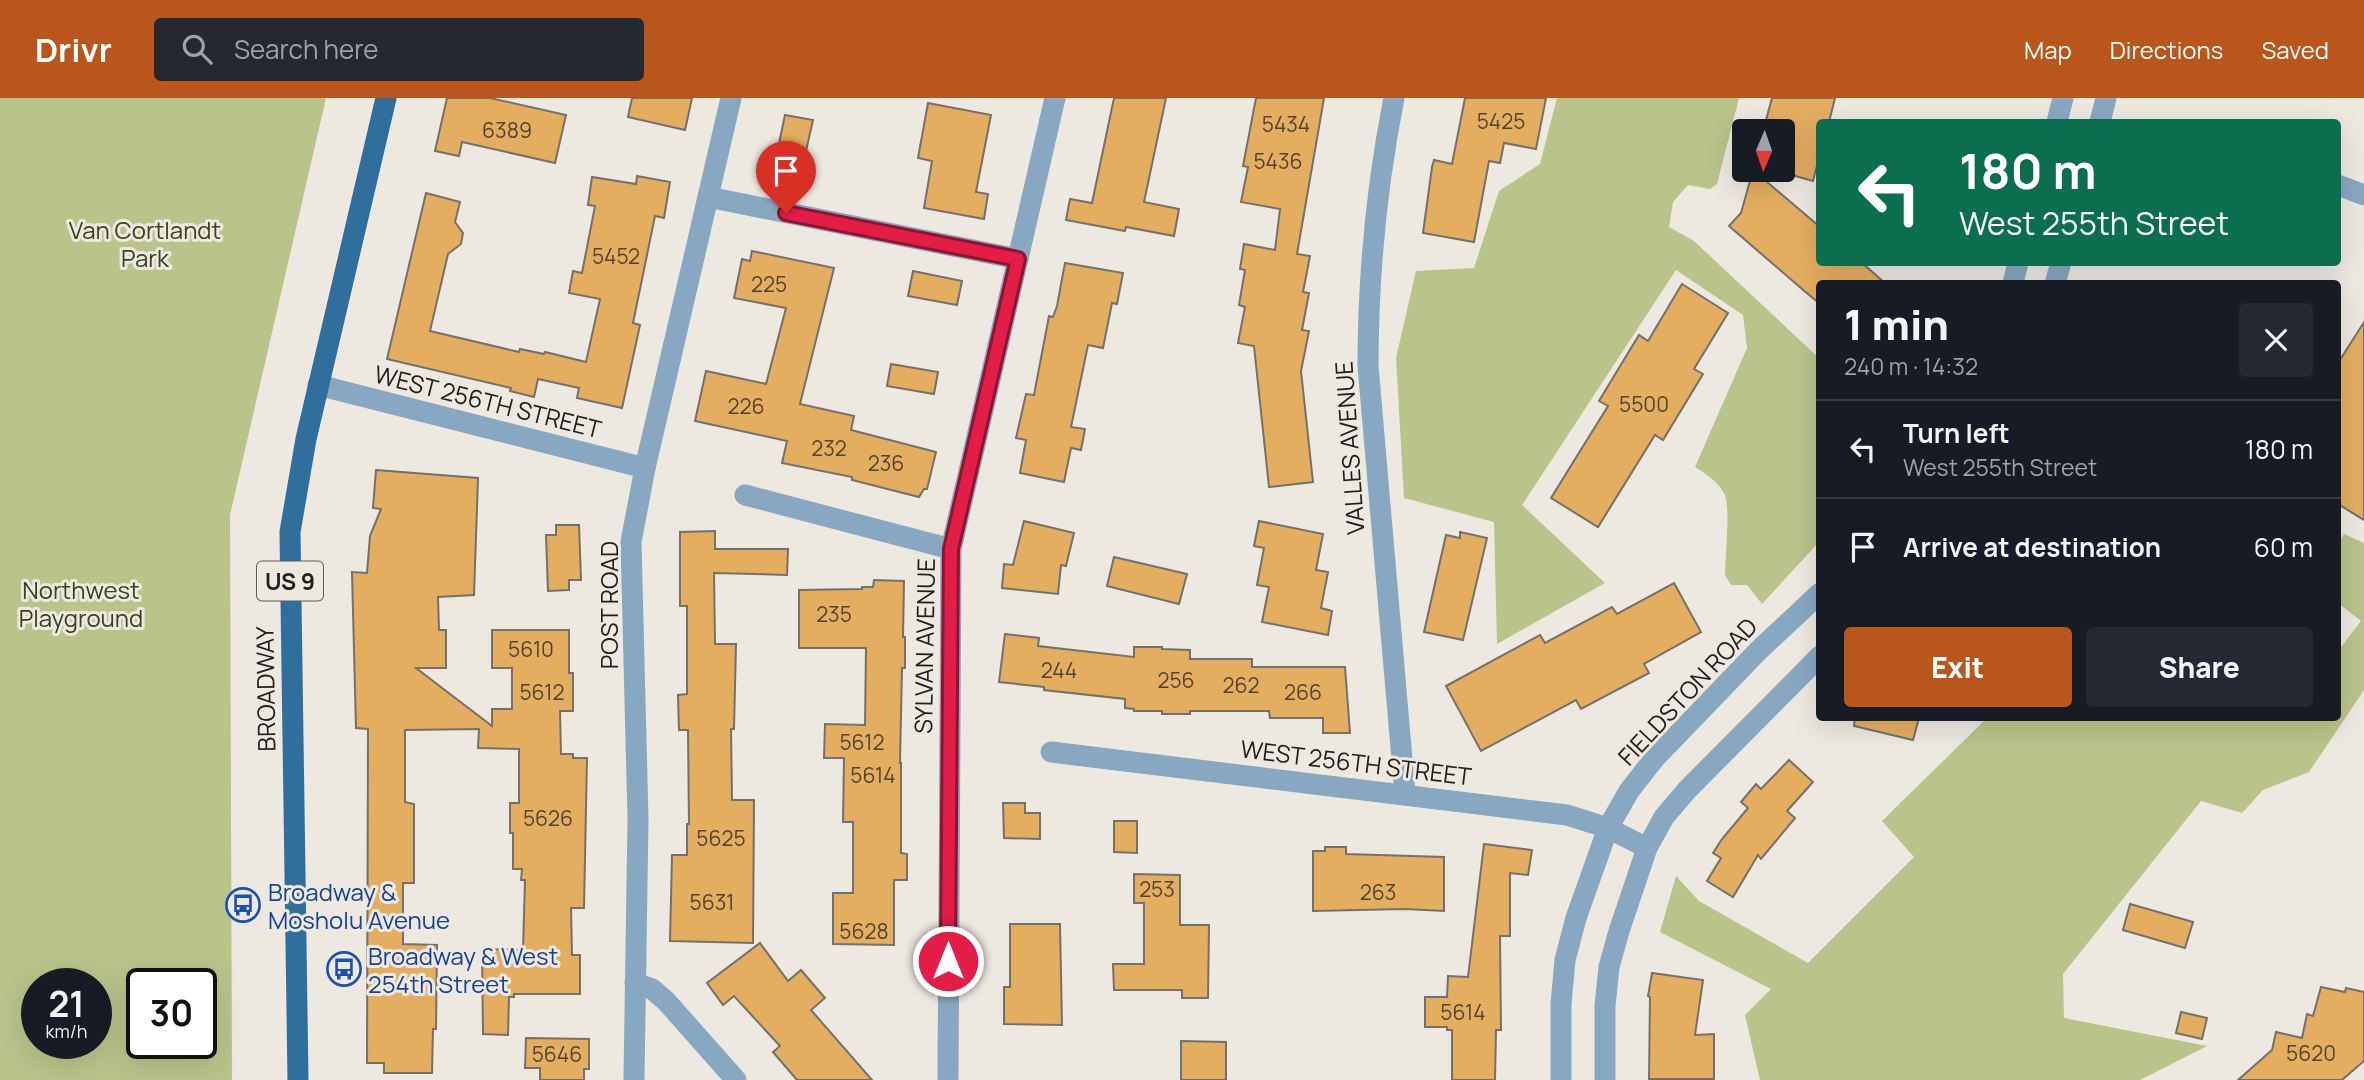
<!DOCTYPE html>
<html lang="en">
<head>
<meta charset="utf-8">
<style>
	body { margin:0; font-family:Manrope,sans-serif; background:#242831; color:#f1f3f6; height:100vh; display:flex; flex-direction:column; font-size:26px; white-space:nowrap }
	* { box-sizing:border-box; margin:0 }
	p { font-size:23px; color:#9ea1a6 }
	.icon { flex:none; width:38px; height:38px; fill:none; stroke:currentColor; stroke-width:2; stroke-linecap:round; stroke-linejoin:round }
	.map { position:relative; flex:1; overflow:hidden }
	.panel { position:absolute; left:1816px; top:182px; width:525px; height:441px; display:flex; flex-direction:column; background:#171b24; border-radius:7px; box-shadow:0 7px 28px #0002 }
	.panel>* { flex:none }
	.banner { position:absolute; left:1816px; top:21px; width:525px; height:147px; border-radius:7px; box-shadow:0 7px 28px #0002; background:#0b6e4f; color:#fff; overflow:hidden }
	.needle { width:46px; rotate:182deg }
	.controls { position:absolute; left:1732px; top:21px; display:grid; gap:14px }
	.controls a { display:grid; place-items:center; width:63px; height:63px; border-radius:7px; background:#171b24; box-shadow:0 7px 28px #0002; font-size:35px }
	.speed { position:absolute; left:21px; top:870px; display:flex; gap:14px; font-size:35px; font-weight:700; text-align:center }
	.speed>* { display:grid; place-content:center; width:91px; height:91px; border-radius:50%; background:#171b24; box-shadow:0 7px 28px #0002; line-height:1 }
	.speed small { font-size:18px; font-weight:400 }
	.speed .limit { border:4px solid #111; border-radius:10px; background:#fff; color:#111 }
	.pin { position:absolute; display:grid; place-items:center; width:60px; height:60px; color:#fff; margin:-72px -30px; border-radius:50% 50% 50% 0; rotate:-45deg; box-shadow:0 0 7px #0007 }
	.pin .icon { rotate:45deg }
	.me { position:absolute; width:77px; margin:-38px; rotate:0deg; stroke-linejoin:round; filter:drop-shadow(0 0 5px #0008) }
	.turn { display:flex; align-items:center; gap:24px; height:147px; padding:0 28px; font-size:32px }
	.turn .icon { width:91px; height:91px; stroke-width:2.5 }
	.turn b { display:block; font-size:49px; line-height:60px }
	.round { display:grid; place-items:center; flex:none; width:74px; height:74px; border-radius:7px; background:#242831 }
	.headline { display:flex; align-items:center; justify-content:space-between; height:119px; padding:0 28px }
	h1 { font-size:42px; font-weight:800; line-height:52px }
	.button { display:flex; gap:14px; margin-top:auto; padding:14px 28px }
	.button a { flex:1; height:80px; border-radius:7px; background:#b8561b; color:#fff; font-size:28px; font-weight:800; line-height:80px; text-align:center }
	.button a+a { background:#242831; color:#f1f3f6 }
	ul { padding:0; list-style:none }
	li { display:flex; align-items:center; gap:21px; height:98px; padding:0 28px; border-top:2px solid #363941 }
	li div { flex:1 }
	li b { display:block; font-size:26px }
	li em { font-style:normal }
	header { display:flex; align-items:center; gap:42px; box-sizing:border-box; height:98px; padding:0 35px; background:#b8561b; color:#fff }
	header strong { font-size:33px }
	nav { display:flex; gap:38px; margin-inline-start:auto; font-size:24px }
	.search { width:490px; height:63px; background:#242831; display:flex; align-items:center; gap:18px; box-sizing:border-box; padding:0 24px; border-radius:7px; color:#9ea1a6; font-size:26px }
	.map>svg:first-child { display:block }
	.green { fill:#b9c48b; fill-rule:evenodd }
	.building { fill:#e4ae61; stroke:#75706a; stroke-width:2 }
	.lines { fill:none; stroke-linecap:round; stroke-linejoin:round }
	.minor { stroke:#88a7c1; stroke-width:21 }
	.primary { stroke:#306e9c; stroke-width:21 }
	.route-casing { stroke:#92132f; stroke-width:18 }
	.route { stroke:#e11d48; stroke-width:12 }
	.labels { text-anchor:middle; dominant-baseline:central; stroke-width:6; stroke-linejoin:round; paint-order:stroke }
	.number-label { font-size:21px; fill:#52442f }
	.shield { fill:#ede8e0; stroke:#5f5c58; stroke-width:2 }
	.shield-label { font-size:23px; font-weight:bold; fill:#22201e }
	.park-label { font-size:24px; fill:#3b421c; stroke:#ede8e0 }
	.street-label { font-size:24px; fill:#22201e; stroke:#ede8e0 }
	.transit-label { font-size:24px; fill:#164399; stroke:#ede8e0; text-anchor:start }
</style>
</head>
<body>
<header>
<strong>Drivr</strong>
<div class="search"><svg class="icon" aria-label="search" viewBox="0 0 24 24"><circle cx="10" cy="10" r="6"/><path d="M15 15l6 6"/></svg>Search here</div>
<nav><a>Map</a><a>Directions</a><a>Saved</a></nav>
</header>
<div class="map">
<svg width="2364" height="982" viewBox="0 0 2364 982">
	<rect width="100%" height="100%" fill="#ede8e0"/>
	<g class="green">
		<path d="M 0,0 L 326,0 L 230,417 L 232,982 L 0,982 ZM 37,886 L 96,886 L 96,945 L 37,945 ZM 142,886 L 201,886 L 201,945 L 142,945 Z"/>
		<path d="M 1557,0 L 1739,0 L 1717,86 L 1710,91 L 1688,87 L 1673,104 L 1669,129 L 1694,143 L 1820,261 L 1820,443 L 1762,506 L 1747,487 L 1731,487 L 1725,477 C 1725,459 1731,407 1724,395 C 1717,383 1706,376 1695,369 L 1747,250 L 1743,217 L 1676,172 L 1522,407 L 1605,485 L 1497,546 L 1494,424 L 1404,400 L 1396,260 L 1416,173 L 1474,170 L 1499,93 L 1540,66 Z"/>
		<path d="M 2344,436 L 2364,445 L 2364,592 L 2309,674 L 2263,692 L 2242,715 L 2201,703 L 2063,876 L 2064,920 L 2207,948 L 2140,982 L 1760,982 L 1745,917 L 1771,891 L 1660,834 L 1676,778 L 1699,803 L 1808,865 L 1914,759 L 1882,723 L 1987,620 L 2194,620 L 2197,621 L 2198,620 L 2338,620 L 2338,553 L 2361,523 L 2338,505 L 2338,446 Z"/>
	</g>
	<g class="building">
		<path d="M 447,0 L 490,0 L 566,17 L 555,65 L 462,44 L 459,58 L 435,53 Z"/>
		<path d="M 632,0 L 692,0 L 685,32 L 628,19 Z"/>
		<path d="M 1114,0 L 1166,0 L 1144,104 L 1179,111 L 1174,138 L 1126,129 L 1125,133 L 1066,122 L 1070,101 L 1092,105 Z"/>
		<path d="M 1256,0 L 1324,0 L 1297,156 L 1310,158 L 1303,194 L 1309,195 L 1302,232 L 1309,233 L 1301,273 L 1313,384 L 1269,389 L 1254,248 L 1238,245 L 1245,209 L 1239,207 L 1245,172 L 1240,171 L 1244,146 L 1275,152 L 1280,111 L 1241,104 L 1248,69 L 1243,68 Z"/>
		<path d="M 1465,0 L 1546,0 L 1536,51 L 1504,45 L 1500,65 L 1489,63 L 1474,144 L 1423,135 L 1432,69 L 1434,62 L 1452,66 Z"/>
		<path d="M 1772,0 L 1835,0 L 1829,24 L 1820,24 L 1820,56 L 1813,83 L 1774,72 L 1783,72 L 1783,33 L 1763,33 Z"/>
		<path d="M 928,5 L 991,17 L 976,94 L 988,96 L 984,121 L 924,110 L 932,63 L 918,60 Z"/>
		<path d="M 785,17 L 813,22 L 801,75 L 774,69 Z"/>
		<path d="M 1753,72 L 1820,129 L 1820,164 L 1861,164 L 1886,186 L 1820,186 L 1820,206 L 1802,191 L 1729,128 L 1741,115 Z"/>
		<path d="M 637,78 L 670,84 L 664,120 L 655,118 L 633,225 L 640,227 L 622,310 L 577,300 L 579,290 L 538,281 L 534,299 L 510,293 L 511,290 L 387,261 L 426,95 L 460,104 L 455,124 L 463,135 L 461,146 L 448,156 L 430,233 L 519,254 L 520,251 L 544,256 L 545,254 L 586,264 L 600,201 L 569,195 L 573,173 L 582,175 L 595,108 L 588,107 L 592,79 L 636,86 Z"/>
		<path d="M 752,153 L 834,170 L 800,306 L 854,318 L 851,332 L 936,354 L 927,391 L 924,391 L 919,399 L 852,382 L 852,379 L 782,365 L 787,343 L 695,323 L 706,273 L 766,286 L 786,210 L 734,200 L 742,161 L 750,163 Z"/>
		<path d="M 1065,165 L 1123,175 L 1117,206 L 1112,205 L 1103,250 L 1088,247 L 1071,329 L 1085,331 L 1081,352 L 1071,350 L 1064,384 L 1020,375 L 1026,342 L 1016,340 L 1026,296 L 1034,297 L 1049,218 L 1053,219 L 1057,208 Z"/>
		<path d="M 913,173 L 962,183 L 957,207 L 908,198 Z"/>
		<path d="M 1682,186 L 1728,215 L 1694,271 L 1703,276 L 1663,342 L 1655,337 L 1598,429 L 1551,400 L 1608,308 L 1599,303 L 1639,237 L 1648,243 Z"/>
		<path d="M 2364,224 L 2364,422 L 2338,406 L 2338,265 Z"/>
		<path d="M 891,266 L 938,274 L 934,296 L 887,288 Z"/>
		<path d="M 376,372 L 478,380 L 474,497 L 438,499 L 439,532 L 446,532 L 446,570 L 416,570 L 492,628 L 492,611 L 512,611 L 512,570 L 492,570 L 492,532 L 569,532 L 569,575 L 573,575 L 573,613 L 560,613 L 561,656 L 573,656 L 573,660 L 587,660 L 584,810 L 571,810 L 572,857 L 580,857 L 580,896 L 514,896 L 514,899 L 509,899 L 508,937 L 483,936 L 482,851 L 523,852 L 525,782 L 521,782 L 522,771 L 513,771 L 513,735 L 510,735 L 510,705 L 519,705 L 519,651 L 478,650 L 479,631 L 405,632 L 405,704 L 414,706 L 414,785 L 403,785 L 403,846 L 437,847 L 436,931 L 433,931 L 432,975 L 384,975 L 384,965 L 367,965 L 368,631 L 356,630 L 352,474 L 367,475 L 370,438 L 381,411 L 373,410 Z"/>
		<path d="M 1024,423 L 1074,435 L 1066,468 L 1061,467 L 1058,496 L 1002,490 L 1004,466 L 1013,467 Z"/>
		<path d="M 1259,423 L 1323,436 L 1316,472 L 1328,474 L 1321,510 L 1332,513 L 1328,537 L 1262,524 L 1269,489 L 1257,487 L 1264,450 L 1254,448 Z"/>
		<path d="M 556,427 L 579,427 L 581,482 L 569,482 L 569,492 L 548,493 L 546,437 L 556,437 Z"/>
		<path d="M 715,433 L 715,451 L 788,451 L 787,477 L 714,475 L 715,546 L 736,546 L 734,631 L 731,631 L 732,702 L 754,702 L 753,845 L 670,843 L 672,757 L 687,757 L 687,726 L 689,726 L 688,632 L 679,632 L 678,597 L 687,596 L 687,508 L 680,508 L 680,434 Z"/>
		<path d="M 1460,434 L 1487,440 L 1463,542 L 1424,534 L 1446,437 L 1460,440 Z"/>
		<path d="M 1114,459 L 1187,476 L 1179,506 L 1107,488 Z"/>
		<path d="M 874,482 L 904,483 L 903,539 L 905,539 L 905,570 L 902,570 L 900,665 L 901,665 L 901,755 L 907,756 L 907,782 L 894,782 L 894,847 L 833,846 L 833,795 L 853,795 L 853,724 L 843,724 L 844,660 L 824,660 L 825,626 L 865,627 L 866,550 L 799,550 L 799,492 L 862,491 L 862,489 L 873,489 Z"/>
		<path d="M 1674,485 L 1701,534 L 1644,566 L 1649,575 L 1581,611 L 1576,602 L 1481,653 L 1446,588 L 1540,537 L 1545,545 L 1612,509 L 1617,516 Z"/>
		<path d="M 1005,536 L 1039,540 L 1038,548 L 1134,559 L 1134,549 L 1162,549 L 1162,551 L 1190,552 L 1190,561 L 1252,561 L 1252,569 L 1345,569 L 1350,635 L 1323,635 L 1323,620 L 1270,620 L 1269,613 L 1190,613 L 1190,616 L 1162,616 L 1162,613 L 1134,613 L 1134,611 L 1125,610 L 1125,601 L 1044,592 L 1044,589 L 999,584 Z"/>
		<path d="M 1855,620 L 1919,620 L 1913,642 L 1854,628 Z"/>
		<path d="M 1789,662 L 1813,684 L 1787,713 L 1795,720 L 1761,761 L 1758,757 L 1733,799 L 1707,783 L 1721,760 L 1713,755 L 1722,741 L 1748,710 L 1741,704 L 1756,686 L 1761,691 Z"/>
		<path d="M 1003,705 L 1025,705 L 1025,715 L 1040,715 L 1040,741 L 1004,740 Z"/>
		<path d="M 1114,723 L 1137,723 L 1137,755 L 1114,754 Z"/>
		<path d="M 1484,746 L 1532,752 L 1528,777 L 1510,775 L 1510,838 L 1500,838 L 1501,932 L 1496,932 L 1495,982 L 1452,982 L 1452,932 L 1447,932 L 1447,929 L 1425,929 L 1425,899 L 1447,899 L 1448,878 L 1468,879 Z"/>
		<path d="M 1325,749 L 1346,749 L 1346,756 L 1444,759 L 1444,813 L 1405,811 L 1313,813 L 1313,753 L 1325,753 Z"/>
		<path d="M 1134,776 L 1180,777 L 1180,827 L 1209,827 L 1208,900 L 1182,900 L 1182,892 L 1114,892 L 1113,866 L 1144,866 L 1144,805 L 1134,805 Z"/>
		<path d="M 2130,806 L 2193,824 L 2185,850 L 2123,832 Z"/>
		<path d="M 1010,826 L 1060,826 L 1062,927 L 1004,926 L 1004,889 L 1010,889 Z"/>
		<path d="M 760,845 L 788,883 L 801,872 L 825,900 L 811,912 L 872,982 L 797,982 L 773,954 L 780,948 L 734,898 L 723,907 L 707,885 Z"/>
		<path d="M 1652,875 L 1703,882 L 1695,937 L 1714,936 L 1714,981 L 1649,981 L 1650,899 L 1648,898 Z"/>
		<path d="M 2321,889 L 2345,894 L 2346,890 L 2364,894 L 2364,963 L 2342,982 L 2238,982 L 2272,952 L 2276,934 L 2302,940 L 2307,916 L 2313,918 Z"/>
		<path d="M 2181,914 L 2207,920 L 2202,941 L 2176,935 Z"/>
		<path d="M 526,940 L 589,941 L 589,971 L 584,971 L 584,982 L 540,982 L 540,970 L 525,970 Z"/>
		<path d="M 1181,943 L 1226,944 L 1226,982 L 1181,982 Z"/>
	</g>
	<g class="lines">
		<g class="minor">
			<path d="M 1394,0 C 1376,91 1368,175 1368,268 L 1405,696"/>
			<path d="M 2057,24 L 2063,0"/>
			<path d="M 2100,24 L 2106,0"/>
			<path d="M 2338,87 L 2364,97"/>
			<path d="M 708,99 L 1018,161"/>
			<path d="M 2013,186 L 2018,164"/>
			<path d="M 2055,186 L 2061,164"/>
			<path d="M 318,287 L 645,370"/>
			<path d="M 745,397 L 951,451"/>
			<path d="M 1051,654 L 1567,717 L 1608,730 L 1647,750"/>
			<path d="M 635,885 L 652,891 L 666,903 L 736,982"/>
			<path d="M 634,982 L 638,721 L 631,444 L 645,370 L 731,0"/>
			<path d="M 948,982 L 951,451 L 1055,0"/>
			<path d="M 1561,982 L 1561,906 L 1565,862 L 1576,820 L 1608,730 L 1629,693 L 1654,661 L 1758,553 L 1820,495"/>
			<path d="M 1605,982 L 1605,908 L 1609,869 L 1619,833 L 1647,750 L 1664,719 L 1687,692 L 1820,558"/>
		</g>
		<path class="primary" d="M 298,982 L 290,434 L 306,341 L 386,0"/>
	</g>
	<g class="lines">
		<g class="route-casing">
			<path id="route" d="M 786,115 L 1018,161 L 951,451 L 948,863"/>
		</g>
		<use href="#route" class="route"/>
	</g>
	<defs>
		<g id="bus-ring" transform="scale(1.75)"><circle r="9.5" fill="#ede8e0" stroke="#1a4fb4" stroke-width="1.5"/><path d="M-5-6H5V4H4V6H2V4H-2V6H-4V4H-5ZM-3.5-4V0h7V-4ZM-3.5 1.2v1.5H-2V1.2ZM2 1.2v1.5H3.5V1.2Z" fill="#1a4fb4"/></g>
	</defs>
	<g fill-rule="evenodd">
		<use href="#bus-ring" x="243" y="807"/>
		<use href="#bus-ring" x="344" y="871"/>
	</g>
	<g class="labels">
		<g class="number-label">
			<text x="1501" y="23">5425</text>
			<text x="1286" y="26">5434</text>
			<text x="507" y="32">6389</text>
			<text x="1278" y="63">5436</text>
			<text x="616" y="158">5452</text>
			<text x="769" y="186">225</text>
			<text x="1644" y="306">5500</text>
			<text x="746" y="308">226</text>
			<text x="829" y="350">232</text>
			<text x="886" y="365">236</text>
			<text x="834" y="516">235</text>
			<text x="531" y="551">5610</text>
			<text x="1059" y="572">244</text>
			<text x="1176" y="582">256</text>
			<text x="1241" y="587">262</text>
			<text x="542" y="594">5612</text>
			<text x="1303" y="594">266</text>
			<text x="862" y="644">5612</text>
			<text x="873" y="677">5614</text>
			<text x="548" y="720">5626</text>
			<text x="721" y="740">5625</text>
			<text x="1157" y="791">253</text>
			<text x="1378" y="794">263</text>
			<text x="712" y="804">5631</text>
			<text x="864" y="833">5628</text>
			<text x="1463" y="914">5614</text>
			<text x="2311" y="955">5620</text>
			<text x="557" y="956">5646</text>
		</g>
		<rect class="shield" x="257" y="463.5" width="66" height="39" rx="5"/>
		<g class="shield-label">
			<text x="290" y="483">US 9</text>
		</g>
		<g class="park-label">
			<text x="145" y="131">Van Cortlandt<tspan x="145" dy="28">Park</tspan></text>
			<text x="81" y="491">Northwest<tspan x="81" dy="28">Playground</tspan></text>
		</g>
		<g class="street-label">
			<text transform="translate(488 303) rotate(14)">WEST 256TH STREET</text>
			<text transform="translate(1349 350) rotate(-94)">VALLES AVENUE</text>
			<text transform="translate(608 507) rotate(-90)">POST ROAD</text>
			<text transform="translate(924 548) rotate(-89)">SYLVAN AVENUE</text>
			<text transform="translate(265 591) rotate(-91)">BROADWAY</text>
			<text transform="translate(1687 593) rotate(-47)">FIELDSTON ROAD</text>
			<text transform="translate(1356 664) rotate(7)">WEST 256TH STREET</text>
		</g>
		<g class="transit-label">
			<text x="268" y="793">Broadway &amp;<tspan x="268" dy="28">Mosholu Avenue</tspan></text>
			<text x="368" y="857">Broadway &amp; West<tspan x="368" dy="28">254th Street</tspan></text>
		</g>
	</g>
</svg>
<div class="controls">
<a><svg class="needle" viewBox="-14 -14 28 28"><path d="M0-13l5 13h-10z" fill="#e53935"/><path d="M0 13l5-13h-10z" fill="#9ea1a6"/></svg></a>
</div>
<div class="speed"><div>21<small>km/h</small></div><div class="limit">30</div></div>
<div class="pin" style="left:786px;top:115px;background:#d93025"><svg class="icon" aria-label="arrive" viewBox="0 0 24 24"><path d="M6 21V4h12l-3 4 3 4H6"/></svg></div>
<svg class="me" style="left:948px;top:863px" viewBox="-20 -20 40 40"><circle r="17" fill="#e11d48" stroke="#fff" stroke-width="3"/><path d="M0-11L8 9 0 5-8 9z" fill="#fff"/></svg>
<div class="banner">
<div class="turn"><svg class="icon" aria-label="left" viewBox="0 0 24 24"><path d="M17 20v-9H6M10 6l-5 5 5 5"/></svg><div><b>180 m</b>West 255th Street</div></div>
</div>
<section class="panel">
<div class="headline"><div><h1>1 min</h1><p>240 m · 14:32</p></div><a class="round"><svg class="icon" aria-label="close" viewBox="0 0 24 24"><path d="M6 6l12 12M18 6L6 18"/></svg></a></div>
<ul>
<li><svg class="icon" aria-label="left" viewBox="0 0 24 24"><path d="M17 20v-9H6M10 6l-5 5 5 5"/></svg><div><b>Turn left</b><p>West 255th Street</p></div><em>180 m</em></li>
<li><svg class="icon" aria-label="arrive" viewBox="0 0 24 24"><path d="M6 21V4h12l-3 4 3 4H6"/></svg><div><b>Arrive at destination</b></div><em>60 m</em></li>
</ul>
<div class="button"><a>Exit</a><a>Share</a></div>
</section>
</div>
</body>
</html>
